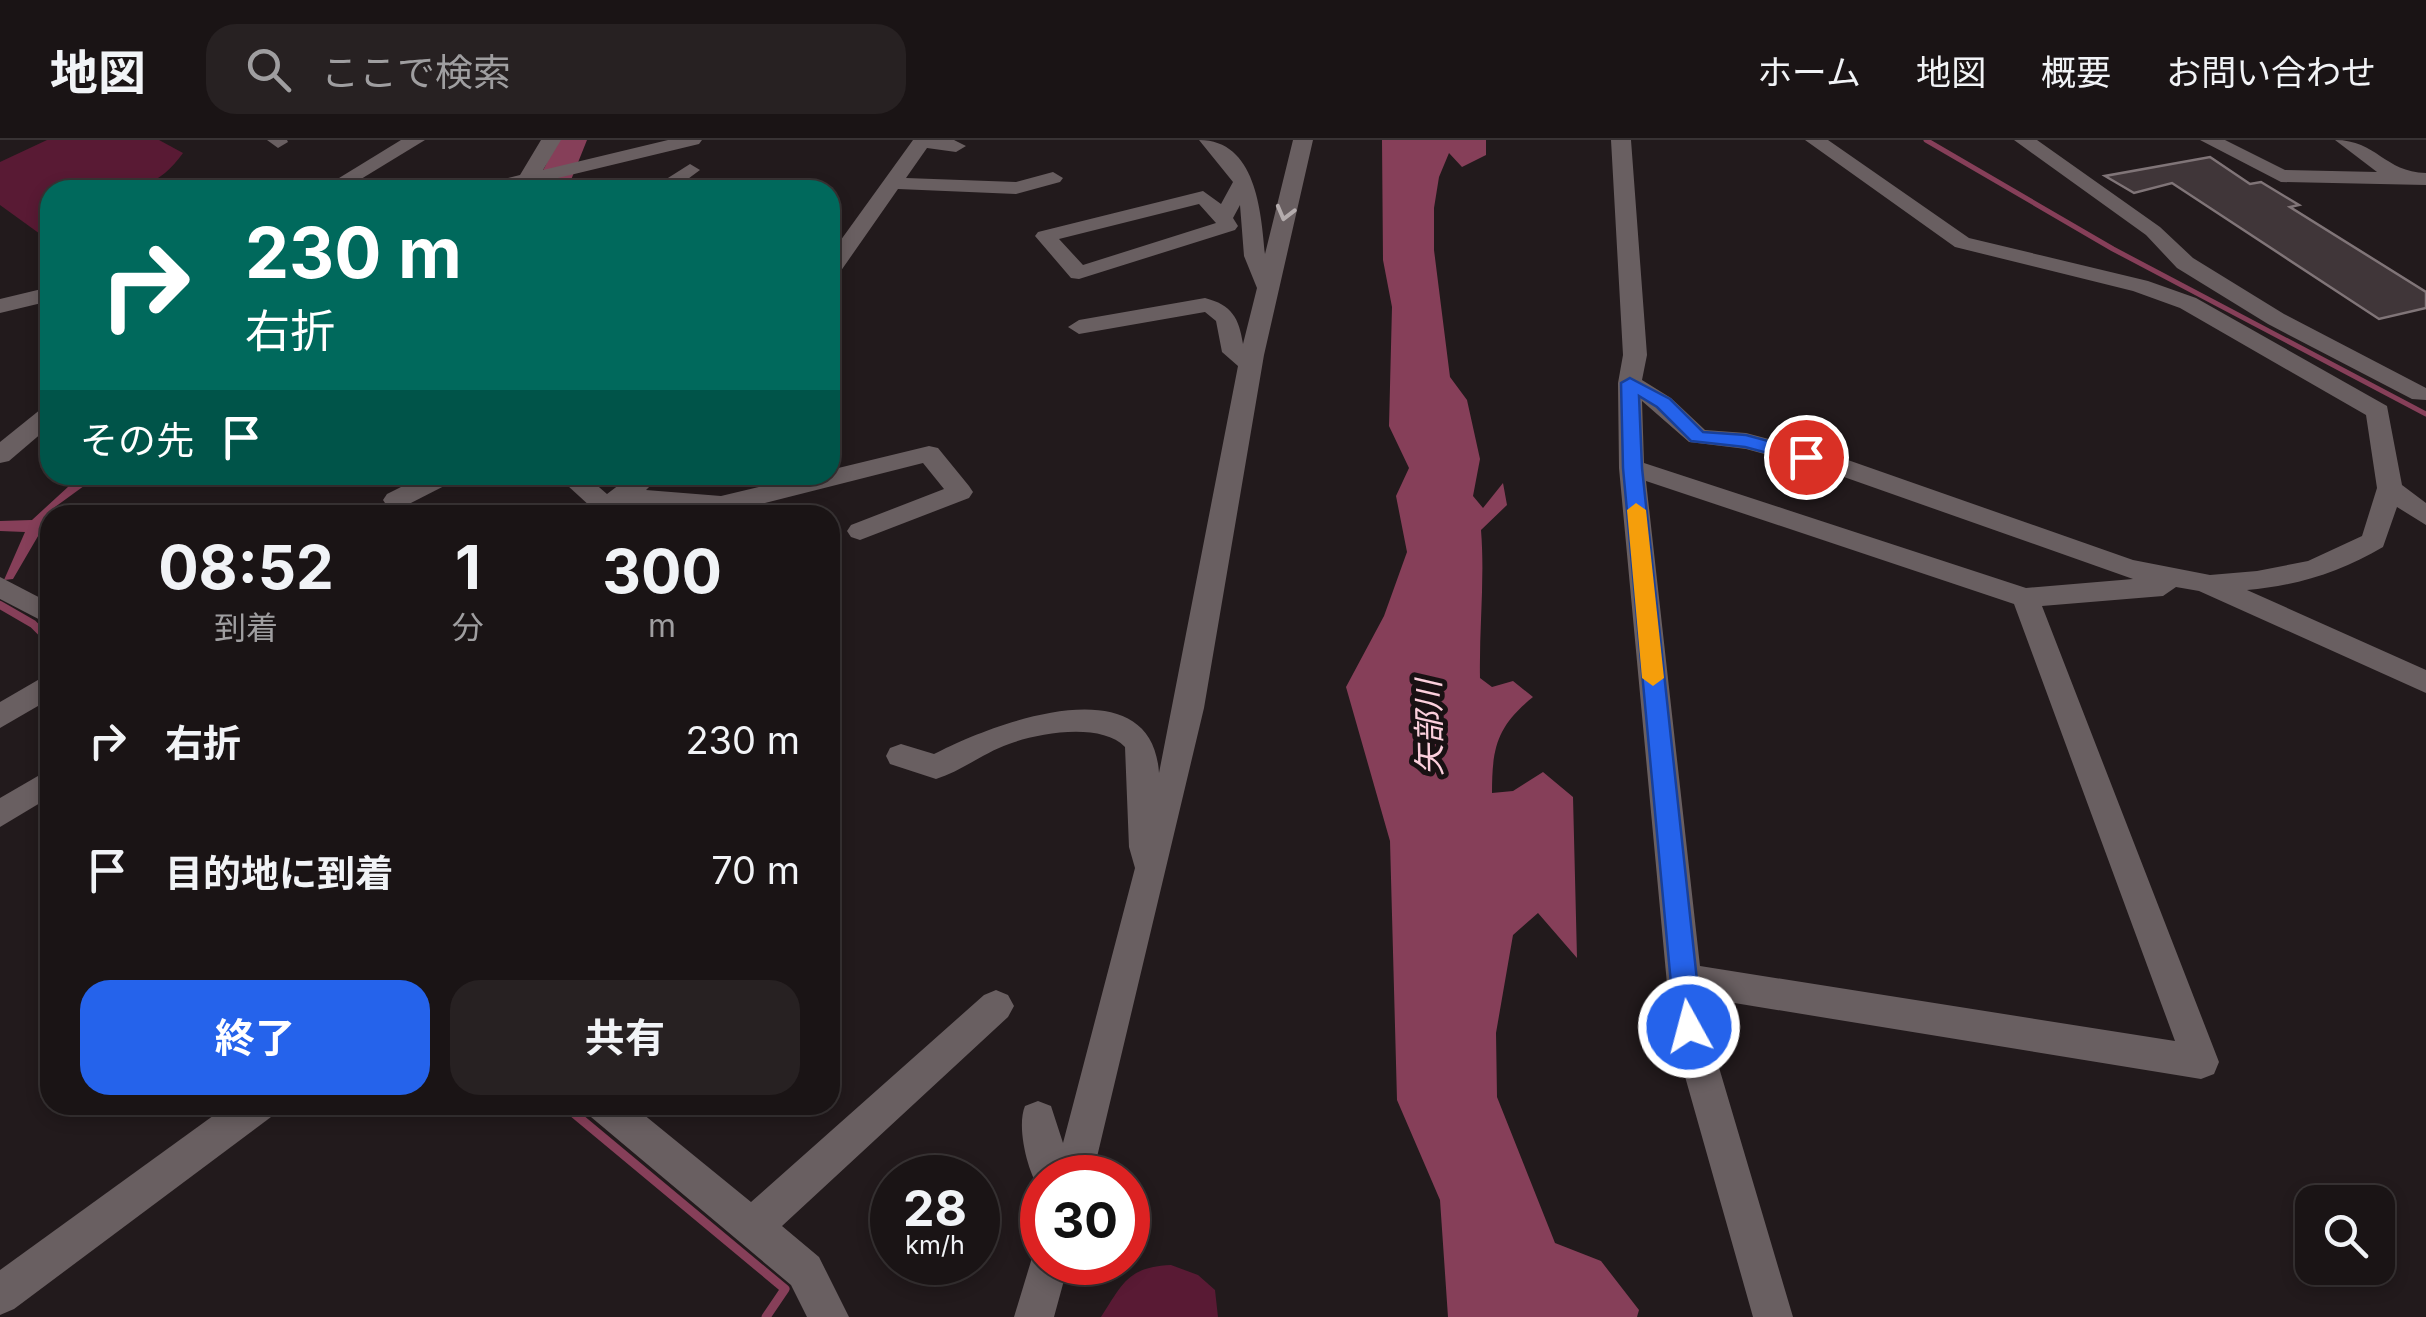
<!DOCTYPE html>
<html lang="ja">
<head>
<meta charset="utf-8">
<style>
	body { margin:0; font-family:Inter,"Noto Sans JP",sans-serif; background:#272122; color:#f1f3f6; height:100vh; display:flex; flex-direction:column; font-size:38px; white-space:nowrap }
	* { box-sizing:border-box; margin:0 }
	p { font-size:32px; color:#9f9ea0 }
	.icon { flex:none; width:55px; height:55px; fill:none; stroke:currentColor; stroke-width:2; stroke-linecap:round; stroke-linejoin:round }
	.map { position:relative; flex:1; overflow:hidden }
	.side { position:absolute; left:40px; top:365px; width:800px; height:610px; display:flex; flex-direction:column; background:#1a1415; border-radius:30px; box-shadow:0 5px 15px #0003,0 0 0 2px #383334 }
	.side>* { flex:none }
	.top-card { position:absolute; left:40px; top:40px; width:800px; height:305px; border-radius:30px; box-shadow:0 5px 15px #0003,0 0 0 2px #383334; background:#00695c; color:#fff; overflow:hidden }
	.controls { position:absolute; left:2295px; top:1045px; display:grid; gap:20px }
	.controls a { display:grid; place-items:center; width:100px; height:100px; border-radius:20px; background:#1a1415; box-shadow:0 5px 15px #0003,0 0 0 2px #383334; font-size:50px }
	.speed { position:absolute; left:870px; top:1015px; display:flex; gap:20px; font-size:50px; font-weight:700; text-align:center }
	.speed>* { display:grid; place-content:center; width:130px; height:130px; border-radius:50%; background:#1a1415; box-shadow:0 5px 15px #0003,0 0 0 2px #383334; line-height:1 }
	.speed small { font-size:25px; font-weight:400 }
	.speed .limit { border:15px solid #d22; background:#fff; color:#111 }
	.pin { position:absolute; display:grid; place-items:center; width:85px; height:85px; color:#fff; margin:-42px; border:5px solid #fff; border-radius:50%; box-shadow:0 2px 10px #0007 }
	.me { position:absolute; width:110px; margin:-55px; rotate:353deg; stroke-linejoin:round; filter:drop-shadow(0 0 8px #0008) }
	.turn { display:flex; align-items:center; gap:35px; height:210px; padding:0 40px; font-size:45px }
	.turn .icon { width:130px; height:130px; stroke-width:2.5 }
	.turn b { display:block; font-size:70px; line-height:85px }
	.then { display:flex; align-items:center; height:95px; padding:0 40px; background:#0003; gap:20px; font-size:38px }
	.eta { display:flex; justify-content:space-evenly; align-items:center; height:170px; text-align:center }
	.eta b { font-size:60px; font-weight:700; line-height:70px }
	.cta { display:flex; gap:20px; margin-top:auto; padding:20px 40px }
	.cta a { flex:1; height:115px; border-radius:30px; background:#2563eb; color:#fff; font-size:40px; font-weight:700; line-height:115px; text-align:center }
	.cta a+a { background:#272122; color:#f1f3f6 }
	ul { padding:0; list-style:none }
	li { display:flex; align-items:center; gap:30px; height:130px; padding:0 40px }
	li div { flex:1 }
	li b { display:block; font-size:38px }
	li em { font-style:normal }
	header { display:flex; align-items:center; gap:60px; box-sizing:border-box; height:140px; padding:0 50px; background:#1a1415; border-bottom:2px solid #383334 }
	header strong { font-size:48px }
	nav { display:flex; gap:55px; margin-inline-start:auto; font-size:35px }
	.search { width:700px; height:90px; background:#272122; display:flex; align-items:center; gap:25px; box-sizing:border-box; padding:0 35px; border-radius:30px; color:#9f9ea0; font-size:38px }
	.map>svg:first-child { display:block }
	.green { fill:#591a34 }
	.water { fill:#863f59 }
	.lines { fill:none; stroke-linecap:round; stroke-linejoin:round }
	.stream-far2 { stroke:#863f59; stroke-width:5 }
	.stream-far1 { stroke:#863f59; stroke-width:8 }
	.stream { stroke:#863f59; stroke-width:9 }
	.building { fill:#403639; stroke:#807578; stroke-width:2.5 }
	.minor { fill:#695f61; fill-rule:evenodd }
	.oneway { stroke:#b4acad }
	.route { fill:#2563eb; stroke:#184099; stroke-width:2.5 }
	.slow { fill:#f59e0b }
	.labels { text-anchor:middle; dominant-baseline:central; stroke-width:10; stroke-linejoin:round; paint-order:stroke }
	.water-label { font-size:32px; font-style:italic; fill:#fcd0dd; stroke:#191113 }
</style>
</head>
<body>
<header>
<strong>地図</strong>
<div class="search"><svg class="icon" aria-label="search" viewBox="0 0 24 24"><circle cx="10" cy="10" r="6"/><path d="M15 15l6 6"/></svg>ここで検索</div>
<nav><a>ホーム</a><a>地図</a><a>概要</a><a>お問い合わせ</a></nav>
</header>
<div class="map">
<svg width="2426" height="1177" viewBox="0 0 2426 1177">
	<rect width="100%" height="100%" fill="#221a1c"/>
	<g class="green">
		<path d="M 47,0 L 159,0 L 183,13 C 148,63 104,50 50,50 L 47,99 L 0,65 L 0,22 Z"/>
		<path d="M 1171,1125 L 1198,1135 L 1215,1150 L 1218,1177 L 1101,1177 C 1123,1143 1128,1127 1171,1125 Z"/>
	</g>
	<g class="water">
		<path d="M 554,0 L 587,0 L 571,40 L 560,49 L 522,50 C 542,39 549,22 554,0 Z"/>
		<path d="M 1382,0 L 1486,0 L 1486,15 L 1462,27 L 1449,13 L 1439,37 L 1434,68 L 1434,110 L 1450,237 L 1467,260 L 1480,319 L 1473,356 L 1483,368 L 1503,343 L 1507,365 L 1481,390 C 1485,440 1479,488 1480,538 L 1492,547 L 1513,541 L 1533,557 C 1497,586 1492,607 1492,653 L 1513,651 L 1543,632 L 1573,657 L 1577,818 L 1538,773 L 1513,795 L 1496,893 L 1497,957 L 1555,1103 L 1601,1121 L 1639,1170 L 1637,1177 L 1448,1177 L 1440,1060 L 1397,960 L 1390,701 L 1346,547 L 1384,476 L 1407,412 L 1396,356 L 1409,328 L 1389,286 L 1392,167 L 1383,120 Z"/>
		<path d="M 81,335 L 99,335 L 55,367 L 13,439 L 4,440 L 25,392 L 0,391 L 0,381 L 32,380 Z"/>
	</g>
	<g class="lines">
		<path class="stream-far2" d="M 1926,0 L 2113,109 L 2426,274"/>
		<path class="stream-far1" d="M 0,465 L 33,484 L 50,501"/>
		<path class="stream" d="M 564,965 L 785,1149 L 766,1177"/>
	</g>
	<path class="building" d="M 2210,17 L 2250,44 L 2261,42 L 2299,65 L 2290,67 L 2426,152 L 2426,168 L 2379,179 L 2172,43 L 2134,53 L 2105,36 Z"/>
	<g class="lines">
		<g class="minor">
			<path d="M 267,0 L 287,0 L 288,2 L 278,8 Z"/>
			<path d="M 401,0 L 425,0 L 343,50 L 329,50 L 326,46 Z"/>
			<path d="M 541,0 L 561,0 L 543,30 L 668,0 L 702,0 L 699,4 L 508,50 L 473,50 L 476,46 L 520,35 Z"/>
			<path d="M 913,0 L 954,0 L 966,6 L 956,12 L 927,8 L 906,38 L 1016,42 L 1053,32 L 1063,38 L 1060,42 L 1016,54 L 898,49 L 838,135 L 830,136 L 830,115 Z"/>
			<path d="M 1199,0 C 1256,0 1261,71 1265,114 L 1293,0 L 1313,0 L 1264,215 L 1204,568 L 1092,1038 L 1042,1038 L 1042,1053 C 1028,1035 1016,987 1025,966 L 1038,961 L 1051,966 L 1063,1003 L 1135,728 L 1129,707 L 1125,607 C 1101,582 1038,593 1009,604 C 983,613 962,631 936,639 L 890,624 L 886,616 L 890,608 L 901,604 L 934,614 C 991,584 1152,522 1159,633 L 1238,226 L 1222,212 L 1216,181 L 1205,172 L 1079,194 L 1068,187 L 1079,180 L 1205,158 C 1232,165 1239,178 1243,204 L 1257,148 L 1244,116 L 1240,65 L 1233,78 L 1238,86 L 1235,90 L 1079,139 L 1071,138 L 1035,96 L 1038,92 L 1203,51 L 1221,64 L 1233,42 ZM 1199,64 L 1216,83 L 1083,125 L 1059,99 Z"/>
			<path d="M 1611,0 L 1631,0 L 1647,215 L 1642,240 L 1671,258 L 1705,290 L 1746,293 L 1845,319 L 2133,420 L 2210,435 L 2257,431 L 2308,421 L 2362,396 L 2377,348 L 2366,275 L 2180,168 L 2133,151 L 1955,107 L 1805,0 L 1828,0 L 1969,98 L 2148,141 L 2196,158 L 2387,266 L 2402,345 L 2426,363 L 2426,385 L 2397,367 L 2383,407 C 2341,432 2296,446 2247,450 L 2426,530 L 2426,553 L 2199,451 L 2176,447 L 2163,456 L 2042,466 L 2219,922 L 2214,934 L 2201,939 L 1704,858 L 1707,887 L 1793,1177 L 1753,1177 L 1671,887 L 1619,328 L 1618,243 L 1623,215 ZM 1642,261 L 1689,302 L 1746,309 L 1827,331 L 2133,439 L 2026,448 L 1644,323 ZM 1646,341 L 2014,464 L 2175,901 L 1700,826 Z"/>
			<path d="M 2014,0 L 2037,0 L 2160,87 L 2193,118 L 2284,174 L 2426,248 L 2426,260 L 2412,259 L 2268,184 L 2177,128 L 2146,95 Z"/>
			<path d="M 2200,0 L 2225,0 L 2285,30 L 2377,32 L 2335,0 C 2377,0 2384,32 2426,33 L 2426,45 L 2281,42 Z"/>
			<path d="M 690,24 L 700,30 L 673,50 L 649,50 Z"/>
			<path d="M 747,38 L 757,44 L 751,50 L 728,50 Z"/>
			<path d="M 50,147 L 50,161 L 0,173 L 0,159 Z"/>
			<path d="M 50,267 L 50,286 L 9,321 L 0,323 L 0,302 L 41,269 Z"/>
			<path d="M 929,306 L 938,308 L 969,346 L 973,352 L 969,358 L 860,400 L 851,397 L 847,391 L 851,385 L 944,349 L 923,323 L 721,374 L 626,365 L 614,375 L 584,375 L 591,367 L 556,335 L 585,335 L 607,354 L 632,335 L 661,335 L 646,350 L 721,356 L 810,335 L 830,335 L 830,330 Z"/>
			<path d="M 425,335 L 458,335 L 454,341 L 405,366 L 387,366 L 383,360 L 387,354 Z"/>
			<path d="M 0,437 L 50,463 L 50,485 L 0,459 Z"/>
			<path d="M 50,533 L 50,559 L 0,588 L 0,562 Z"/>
			<path d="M 50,629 L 50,657 L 0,687 L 0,658 Z"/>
			<path d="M 996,850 L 1008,855 L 1014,866 L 1008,877 L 782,1086 L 819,1117 L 849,1177 L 807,1177 L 791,1145 L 591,977 L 585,965 L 632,965 L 751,1062 L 984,855 Z"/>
			<path d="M 228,965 L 277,965 L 271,977 L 14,1169 L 0,1175 L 0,1130 Z"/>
			<path d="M 1042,1105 L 1042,1122 L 1069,1122 L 1054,1177 L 1014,1177 L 1035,1108 Z"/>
		</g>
	</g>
	<defs><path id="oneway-chevron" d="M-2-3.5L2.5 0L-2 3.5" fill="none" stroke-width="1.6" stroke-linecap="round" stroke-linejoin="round" transform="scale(2.5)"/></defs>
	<use class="oneway" href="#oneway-chevron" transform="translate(1285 73) rotate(105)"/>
	<path class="route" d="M 1630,238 L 1670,259 L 1703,292 L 1746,295 L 1812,313 L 1815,317 L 1806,323 L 1745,307 L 1691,301 L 1657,267 L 1639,256 L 1642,328 L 1702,887 L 1698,896 L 1689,899 L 1679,896 L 1675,887 L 1623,328 L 1621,243 Z"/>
	<path class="slow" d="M 1636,363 L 1646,370 L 1664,538 L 1653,546 L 1642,538 L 1627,370 Z"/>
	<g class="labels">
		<g class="water-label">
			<text transform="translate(1429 588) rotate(-91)">矢部川</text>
		</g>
	</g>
</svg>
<div class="controls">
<a><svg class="icon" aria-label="search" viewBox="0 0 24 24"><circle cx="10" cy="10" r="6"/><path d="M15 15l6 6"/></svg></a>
</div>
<div class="speed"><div>28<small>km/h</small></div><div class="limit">30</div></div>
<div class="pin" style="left:1806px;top:317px;background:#d93025"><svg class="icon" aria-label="arrive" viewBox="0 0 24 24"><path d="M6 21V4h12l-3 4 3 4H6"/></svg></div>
<svg class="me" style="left:1689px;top:887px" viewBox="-20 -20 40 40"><circle r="17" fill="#2563eb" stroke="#fff" stroke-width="3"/><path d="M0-11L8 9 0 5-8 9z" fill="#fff"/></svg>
<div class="top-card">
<div class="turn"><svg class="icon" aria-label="right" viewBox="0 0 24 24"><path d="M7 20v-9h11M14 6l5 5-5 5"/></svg><div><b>230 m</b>右折</div></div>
<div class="then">その先<svg class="icon" aria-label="arrive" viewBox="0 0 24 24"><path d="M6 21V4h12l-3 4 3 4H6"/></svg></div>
</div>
<section class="side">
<div class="eta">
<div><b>08:52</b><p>到着</p></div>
<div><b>1</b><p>分</p></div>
<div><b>300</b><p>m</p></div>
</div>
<ul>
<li><svg class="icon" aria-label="right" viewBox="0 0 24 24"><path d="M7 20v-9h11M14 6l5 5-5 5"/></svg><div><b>右折</b></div><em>230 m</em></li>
<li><svg class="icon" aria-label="arrive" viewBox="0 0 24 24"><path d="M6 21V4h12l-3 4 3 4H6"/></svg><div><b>目的地に到着</b></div><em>70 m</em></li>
</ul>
<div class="cta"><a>終了</a><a>共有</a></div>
</section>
</div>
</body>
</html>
